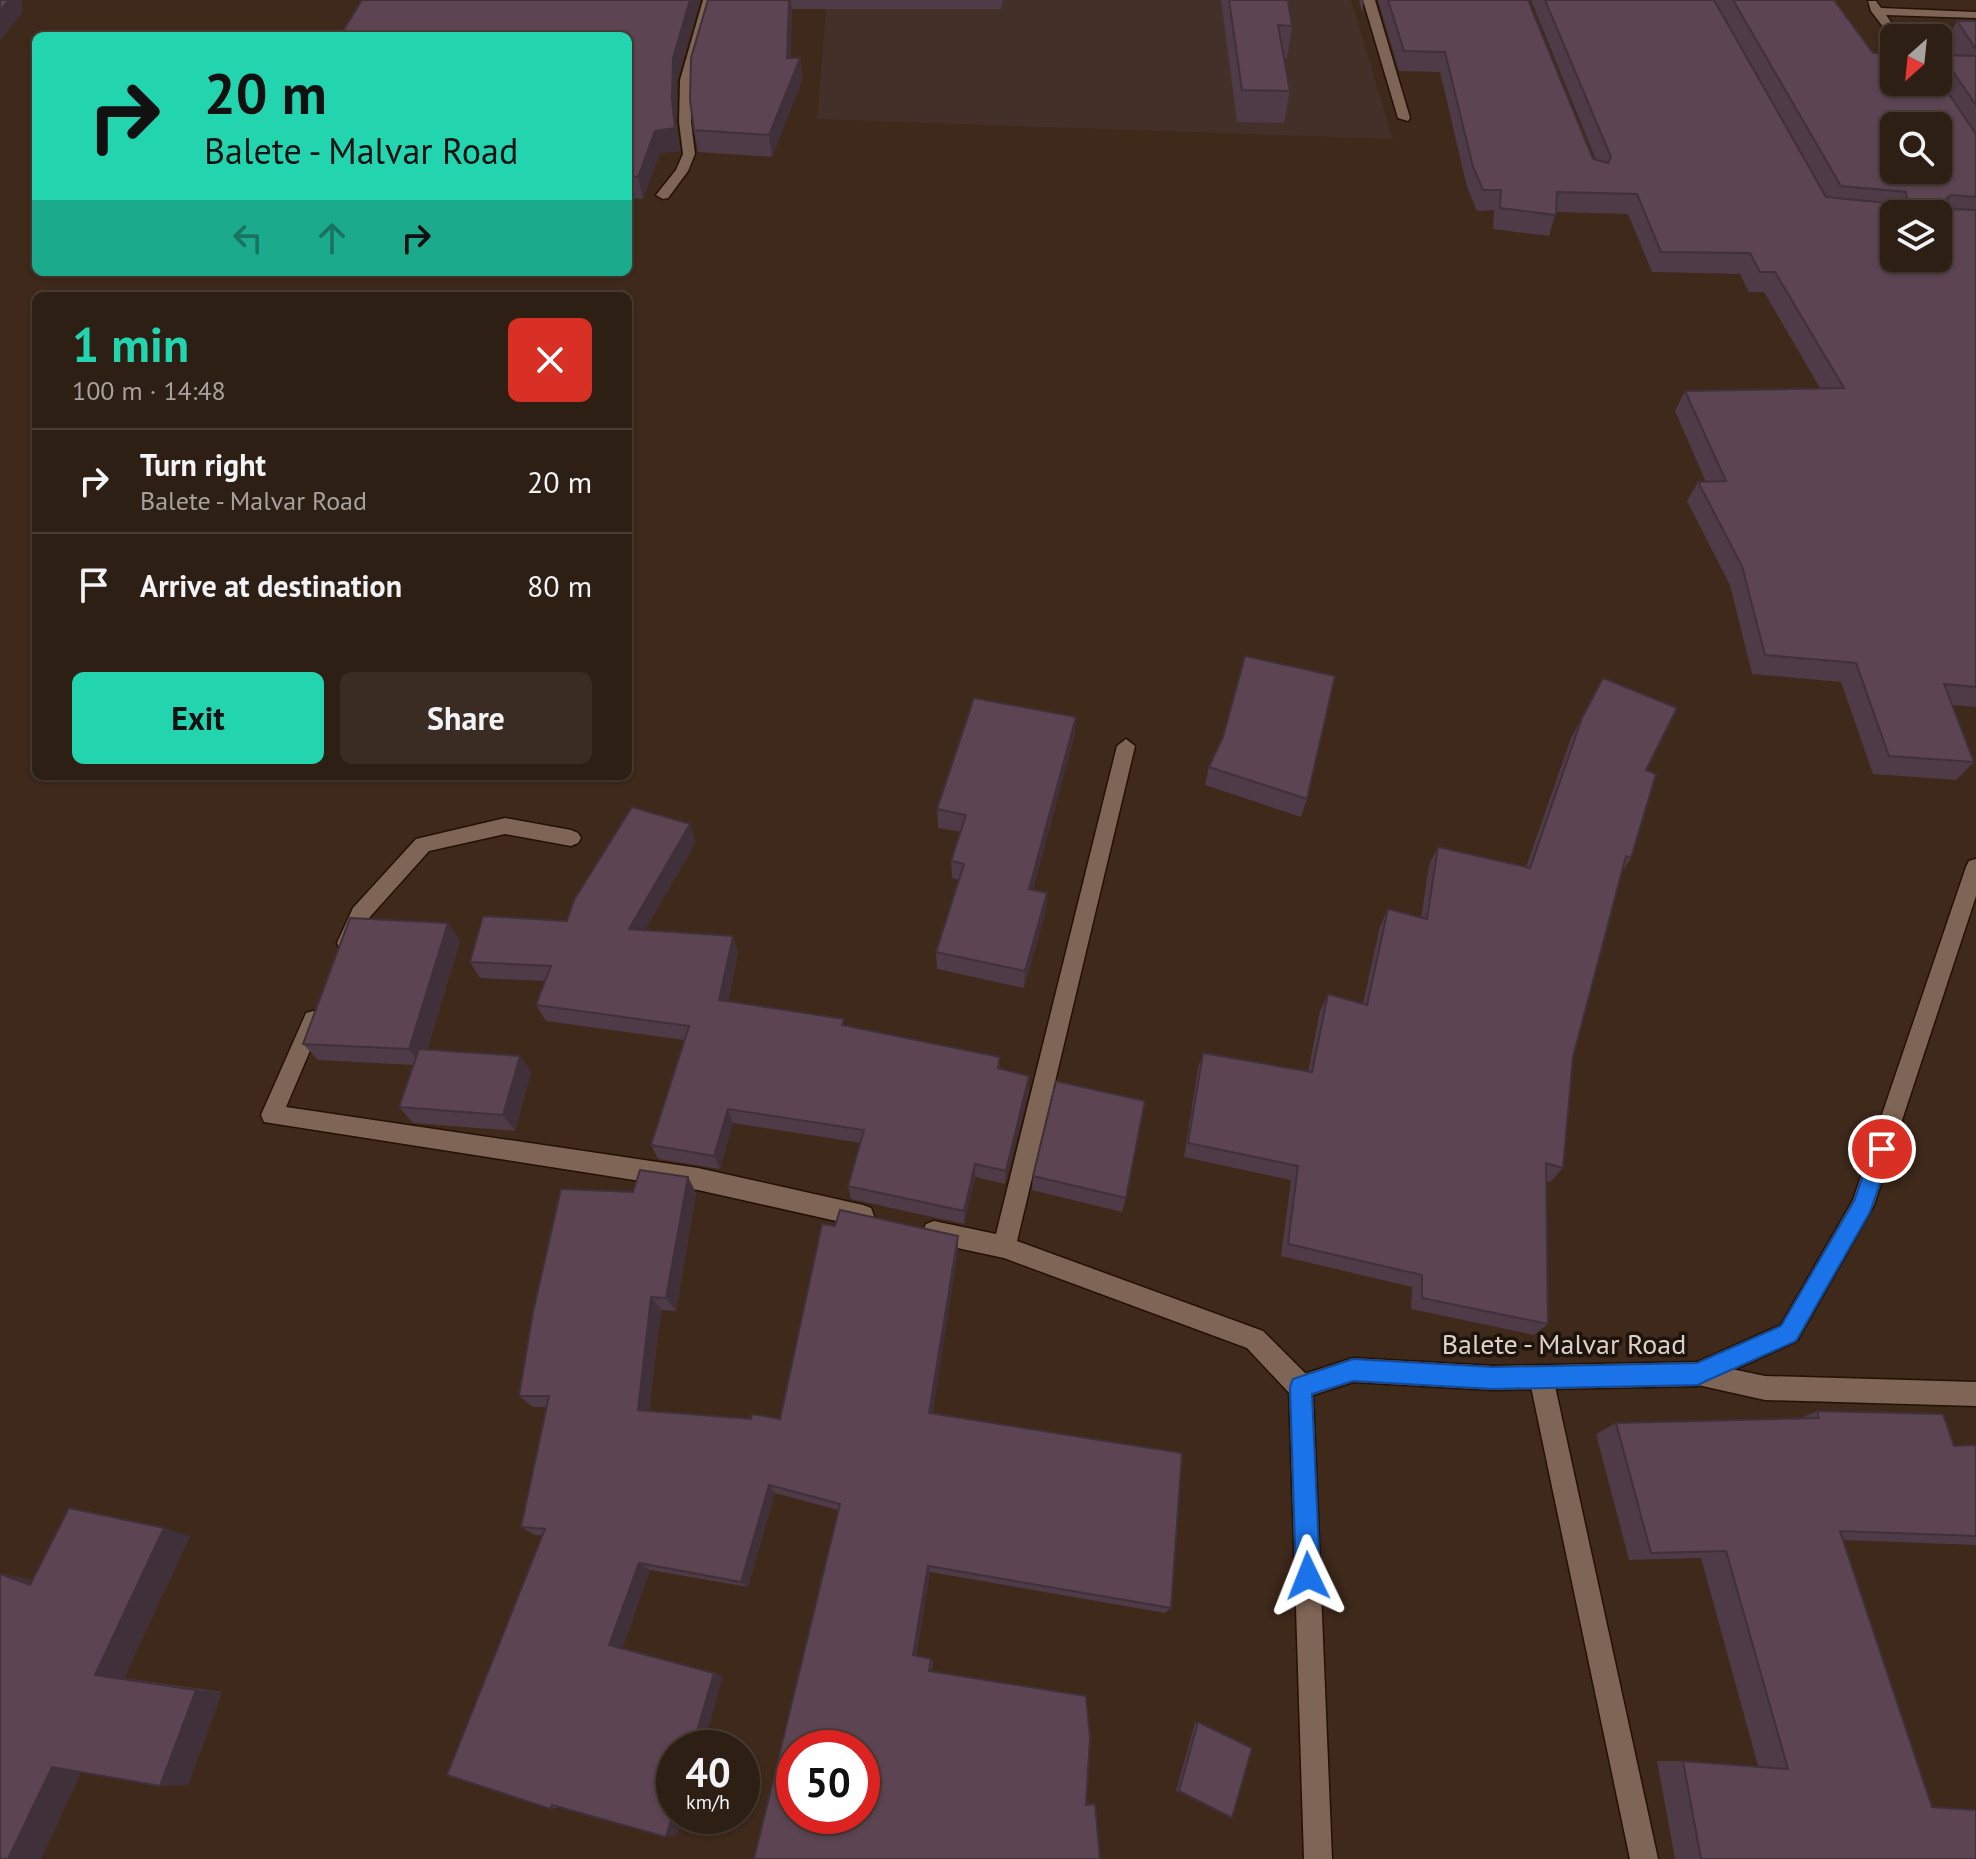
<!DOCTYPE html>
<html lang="en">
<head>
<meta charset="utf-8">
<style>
	body { margin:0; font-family:"PT Sans",sans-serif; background:#3a2c22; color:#f1f3f6; height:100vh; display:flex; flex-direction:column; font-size:30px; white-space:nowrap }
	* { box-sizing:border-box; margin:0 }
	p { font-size:26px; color:#a7a2a0 }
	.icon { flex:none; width:44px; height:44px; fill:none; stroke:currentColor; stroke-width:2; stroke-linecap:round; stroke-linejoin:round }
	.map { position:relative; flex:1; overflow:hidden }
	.panel { position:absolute; left:32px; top:292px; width:600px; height:488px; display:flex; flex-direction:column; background:#2e1f14; border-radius:12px; box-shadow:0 2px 6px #0004,0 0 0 2px #493d34 }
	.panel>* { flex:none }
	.banner { position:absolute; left:32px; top:32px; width:600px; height:244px; border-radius:12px; box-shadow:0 2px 6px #0004,0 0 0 2px #493d34; background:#23d5af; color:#111; overflow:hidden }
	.needle { width:52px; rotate:207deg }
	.tools { position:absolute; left:1880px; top:24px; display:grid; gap:16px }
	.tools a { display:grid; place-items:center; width:72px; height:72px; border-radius:12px; background:#2e1f14; box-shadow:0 2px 6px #0004,0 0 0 2px #493d34; font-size:40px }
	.speed { position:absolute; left:656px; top:1730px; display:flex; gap:16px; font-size:40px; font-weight:700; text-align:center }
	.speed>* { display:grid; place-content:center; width:104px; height:104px; border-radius:50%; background:#2e1f14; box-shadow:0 2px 6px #0004,0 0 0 2px #493d34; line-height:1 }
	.speed small { font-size:20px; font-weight:400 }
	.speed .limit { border:12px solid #d22; background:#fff; color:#111 }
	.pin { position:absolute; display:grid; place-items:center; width:68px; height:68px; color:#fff; margin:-34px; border:4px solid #fff; border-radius:50%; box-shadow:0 2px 8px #0007 }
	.me { position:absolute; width:88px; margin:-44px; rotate:358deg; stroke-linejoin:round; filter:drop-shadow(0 0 6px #0008) }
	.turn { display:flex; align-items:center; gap:28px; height:168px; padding:0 40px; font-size:36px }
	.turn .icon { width:104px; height:104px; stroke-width:2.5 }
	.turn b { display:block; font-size:56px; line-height:68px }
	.lanes { display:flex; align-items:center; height:76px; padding:0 40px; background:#0003; justify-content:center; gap:40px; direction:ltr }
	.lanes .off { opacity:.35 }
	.round { display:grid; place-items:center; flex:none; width:84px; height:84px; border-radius:12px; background:#3a2c22 }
	.summary { display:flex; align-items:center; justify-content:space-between; height:136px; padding:0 40px }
	h1 { font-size:48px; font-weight:800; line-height:60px; color:#23d5af }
	.cta { display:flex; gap:16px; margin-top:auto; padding:16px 40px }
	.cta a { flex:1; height:92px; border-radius:12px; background:#23d5af; color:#111; font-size:32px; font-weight:800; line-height:92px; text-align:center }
	.cta a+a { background:#3a2c22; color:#f1f3f6 }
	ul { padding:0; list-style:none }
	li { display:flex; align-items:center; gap:24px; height:104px; padding:0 40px; border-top:2px solid #493d34 }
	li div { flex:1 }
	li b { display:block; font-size:30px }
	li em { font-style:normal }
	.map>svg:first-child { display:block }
	.education { fill:#433129 }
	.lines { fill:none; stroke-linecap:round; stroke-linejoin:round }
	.street-casing { stroke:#241105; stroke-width:3 }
	.secondary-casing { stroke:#241105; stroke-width:3 }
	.street { fill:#7e6555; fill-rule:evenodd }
	.secondary { fill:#7e6555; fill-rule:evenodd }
	.wall { fill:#4f3a47 }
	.shaded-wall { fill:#403039 }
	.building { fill:#5c4452; stroke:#403039; stroke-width:2; fill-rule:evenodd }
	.route { fill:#1a73e8; stroke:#114b97; stroke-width:2 }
	.labels { text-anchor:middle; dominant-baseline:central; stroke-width:7; stroke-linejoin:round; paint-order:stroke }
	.near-street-label { font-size:28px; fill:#ded0c7; stroke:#1e140e }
</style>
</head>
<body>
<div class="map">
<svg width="1976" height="1859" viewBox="0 0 1976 1859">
	<rect width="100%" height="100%" fill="#3e291b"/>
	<path class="education" d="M 827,0 L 1351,0 L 1393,139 L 817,119 Z"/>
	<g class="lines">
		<g class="street-casing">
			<g id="street">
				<path d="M 703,0 L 715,0 L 692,80 L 691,122 L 695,154 L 688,171 L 668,198 L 663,199 L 656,195 L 676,170 L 683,154 L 679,122 L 680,80 Z"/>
				<path d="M 1363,0 L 1375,0 L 1410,118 L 1408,121 L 1398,118 Z"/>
				<path d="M 1868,1 L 1876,1 L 1881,8 L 1976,12 L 1976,18 L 1886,15 L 1902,38 L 1894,38 L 1894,41 L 1871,11 Z"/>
				<path d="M 1126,739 L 1135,746 L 1017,1241 L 1263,1331 L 1310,1378 L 1313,1387 L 1310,1396 L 1301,1399 L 1292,1396 L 1247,1348 L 1004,1258 L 934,1243 L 926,1240 L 923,1232 L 926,1224 L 934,1221 L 996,1234 L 1117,746 Z"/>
				<path d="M 505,818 L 571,830 L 578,833 L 581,838 L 578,843 L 571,846 L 505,834 L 429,851 L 368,919 L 354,949 L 347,952 L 340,949 L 337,943 L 353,908 L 416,839 Z"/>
				<path d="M 313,1011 L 320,1013 L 323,1020 L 286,1107 L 698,1168 L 863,1205 L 871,1208 L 874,1216 L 871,1224 L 863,1227 L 698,1190 L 264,1122 L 261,1115 L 303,1020 L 306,1013 Z"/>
				<path d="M 1698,1362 L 1765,1376 L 1976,1382 L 1976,1406 L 1765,1400 L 1689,1383 L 1686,1374 L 1689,1365 Z"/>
				<path d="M 1541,1365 L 1550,1368 L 1553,1377 L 1658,1859 L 1630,1859 L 1529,1377 L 1532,1368 Z"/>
			</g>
		</g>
		<g class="secondary-casing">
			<path id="secondary" d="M 1976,859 L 1976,896 L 1874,1205 L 1797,1341 L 1698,1386 L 1493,1390 L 1353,1382 L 1313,1395 L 1332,1859 L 1304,1859 L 1289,1387 L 1292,1378 L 1353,1358 L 1493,1366 L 1697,1362 L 1781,1325 L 1853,1200 L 1966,867 L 1969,861 Z"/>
		</g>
		<use href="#street" class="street"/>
		<use href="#secondary" class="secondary"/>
	</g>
	<g class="wall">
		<path d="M 362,0 L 700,0 L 677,80 L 676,122 L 680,151 L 660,153 L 643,199 L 628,198 L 628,36 L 340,36 Z"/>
		<path d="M 708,0 L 1003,0 L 1001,9 L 792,9 L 790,58 L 800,58 L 802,80 L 772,157 L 698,152 L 694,130 Z"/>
		<path d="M 1221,0 L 1288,0 L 1292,26 L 1287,58 L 1284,58 L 1290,91 L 1284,123 L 1237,122 Z"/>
		<path d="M 1359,0 L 1364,0 L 1362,13 Z"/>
		<path d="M 1378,0 L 1528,0 L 1593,159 L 1596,160 L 1531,0 L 1834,0 L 1873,53 L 1938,82 L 1938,55 L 1955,55 L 1946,41 L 1957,21 L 1976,21 L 1976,707 L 1952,705 L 1974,762 L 1956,780 L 1873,774 L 1841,682 L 1752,674 L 1730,585 L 1687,501 L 1698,482 L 1706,482 L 1675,411 L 1685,391 L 1820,388 L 1764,292 L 1749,292 L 1740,274 L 1652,272 L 1628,214 L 1556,212 L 1549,236 L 1493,229 L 1494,210 L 1477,211 L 1467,187 L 1440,72 L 1399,71 Z"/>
		<path d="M 1603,678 L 1646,770 L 1631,858 L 1622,872 L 1573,1057 L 1563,1168 L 1550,1182 L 1546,1181 L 1548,1324 L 1534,1335 L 1411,1309 L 1412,1287 L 1281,1256 L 1291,1180 L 1184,1157 L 1198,1068 L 1203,1053 L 1308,1072 L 1320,1011 L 1328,994 L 1363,1003 L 1380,926 L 1388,909 L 1421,918 L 1429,865 L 1438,847 L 1526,867 L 1571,738 Z"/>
		<path d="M 1076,717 L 1074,737 L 1033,889 L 1047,893 L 1046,910 L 1024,988 L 937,969 L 936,952 L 959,880 L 952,878 L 951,861 L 961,832 L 938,828 L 937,809 Z"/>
		<path d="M 1209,767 L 1307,799 L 1301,817 L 1205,785 Z"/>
		<path d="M 696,842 L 645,930 L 733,936 L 738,953 L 728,1002 L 1000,1057 L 1000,1069 L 1029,1090 L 1005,1184 L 975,1177 L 964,1224 L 851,1199 L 848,1186 L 861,1143 L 733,1123 L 720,1169 L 658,1159 L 651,1145 L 684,1040 L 546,1021 L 536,1005 L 545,981 L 480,978 L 470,962 L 567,921 Z"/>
		<path d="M 448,923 L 460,941 L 427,1050 L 520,1056 L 531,1072 L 515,1131 L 413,1123 L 399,1107 L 413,1065 L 318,1060 L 303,1044 Z"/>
		<path d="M 1033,1176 L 1126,1198 L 1122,1212 L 1032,1190 Z"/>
		<path d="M 688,1177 L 696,1193 L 676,1311 L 661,1310 L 649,1411 L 751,1419 L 780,1419 L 958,1236 L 958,1251 L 932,1414 L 1171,1608 L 1165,1613 L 930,1572 L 916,1656 L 933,1662 L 931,1672 L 1086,1803 L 1095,1804 L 754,1859 L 838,1510 L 775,1493 L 748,1587 L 650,1570 L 622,1649 L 723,1676 L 702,1748 L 674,1748 L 674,1816 L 683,1816 L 677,1835 L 562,1807 L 551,1809 L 542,1535 L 535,1535 L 521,1527 L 547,1407 L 533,1407 L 519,1396 L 633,1192 Z"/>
		<path d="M 1817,1411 L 1954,1446 L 1976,1445 L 1976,1545 L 1843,1540 L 1932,1807 L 1976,1859 L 1675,1859 L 1657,1761 L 1683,1761 L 1758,1766 L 1701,1558 L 1629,1560 L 1596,1434 L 1616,1423 L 1798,1419 Z"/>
		<path d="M 190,1536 L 124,1678 L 222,1692 L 188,1785 L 81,1772 L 41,1859 L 0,1573 L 32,1580 Z"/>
		<path d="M 1198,1722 L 1232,1818 L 1176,1791 L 1195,1723 Z"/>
	</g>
	<g class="shaded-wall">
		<path d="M 9,0 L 22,0 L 22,13 L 0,41 L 0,11 Z"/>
		<path d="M 690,0 L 700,0 L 677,80 L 676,122 L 680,151 L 660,153 L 643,199 L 638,177 L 655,131 L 672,100 L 673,58 Z"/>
		<path d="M 789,0 L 791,0 L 792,9 L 790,80 L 787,58 Z"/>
		<path d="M 800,58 L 802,80 L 772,157 L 769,135 Z"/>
		<path d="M 1076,717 L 1074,737 L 1028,906 L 1029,889 Z"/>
		<path d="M 690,824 L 696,842 L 636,946 L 629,929 Z"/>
		<path d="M 1047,893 L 1046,910 L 1024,988 L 1025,971 Z"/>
		<path d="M 448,923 L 460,941 L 422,1065 L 409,1049 Z"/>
		<path d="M 733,936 L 738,953 L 725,1016 L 719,1000 Z"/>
		<path d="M 520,1056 L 531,1072 L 515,1131 L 503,1115 Z"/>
		<path d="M 1029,1076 L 1029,1090 L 1005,1184 L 1006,1171 Z"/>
		<path d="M 728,1109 L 733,1123 L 720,1169 L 714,1156 Z"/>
		<path d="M 975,1164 L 975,1177 L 964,1224 L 964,1211 Z"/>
		<path d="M 688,1177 L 696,1193 L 676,1311 L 666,1298 Z"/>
		<path d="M 958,1236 L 958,1251 L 931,1424 L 929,1413 Z"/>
		<path d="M 651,1297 L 661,1310 L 648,1420 L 638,1410 Z"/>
		<path d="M 769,1485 L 775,1493 L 748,1587 L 741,1582 Z"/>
		<path d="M 164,1528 L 190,1536 L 124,1678 L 95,1675 Z"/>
		<path d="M 639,1563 L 650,1570 L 622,1649 L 609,1645 Z"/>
		<path d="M 928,1566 L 930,1572 L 915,1659 L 913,1655 Z"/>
		<path d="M 0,1573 L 29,1579 L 61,1591 L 30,1585 Z"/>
		<path d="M 714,1673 L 723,1676 L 702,1748 L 692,1748 Z"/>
		<path d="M 196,1690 L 222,1692 L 188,1785 L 160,1786 Z"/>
		<path d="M 52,1767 L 84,1767 L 41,1859 L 8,1859 Z"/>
		<path d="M 674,1810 L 674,1816 L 683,1816 L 677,1835 L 666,1837 Z"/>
	</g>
	<g class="building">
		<path d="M 0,0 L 9,0 L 0,11 Z"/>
		<path d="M 362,0 L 690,0 L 673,58 L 672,100 L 675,128 L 655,131 L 638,177 L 628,176 L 628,36 L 594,36 L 595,33 L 481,31 L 479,36 L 340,36 Z"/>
		<path d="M 708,0 L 789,0 L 787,58 L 800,58 L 769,135 L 694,130 L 690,100 L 691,58 Z"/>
		<path d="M 1229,0 L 1288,0 L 1292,26 L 1278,25 L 1290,91 L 1242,90 Z"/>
		<path d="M 1388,0 L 1528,0 L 1593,159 L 1608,163 L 1611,157 L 1545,0 L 1714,0 L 1826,197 L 1908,205 L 1906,192 L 1841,186 L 1733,0 L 1834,0 L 1873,53 L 1894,54 L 1894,82 L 1938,82 L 1938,78 L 1976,134 L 1976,197 L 1951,195 L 1947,198 L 1950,209 L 1976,210 L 1976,687 L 1944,684 L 1974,762 L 1889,756 L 1856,663 L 1765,655 L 1742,566 L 1698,482 L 1726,481 L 1685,391 L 1844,388 L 1775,272 L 1760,272 L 1750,253 L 1661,252 L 1637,194 L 1557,192 L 1556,215 L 1500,208 L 1501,190 L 1483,190 L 1473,167 L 1445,52 L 1404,51 ZM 1894,126 L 1938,126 L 1938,170 L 1894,170 ZM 1894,214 L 1938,214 L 1938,258 L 1894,258 Z"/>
		<path d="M 1957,21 L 1976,21 L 1976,49 Z"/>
		<path d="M 1938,55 L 1976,56 L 1976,105 L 1945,60 L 1938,61 Z"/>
		<path d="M 1245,656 L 1335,676 L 1307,799 L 1209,767 L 1223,737 Z"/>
		<path d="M 1603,678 L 1677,708 L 1646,770 L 1656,774 L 1631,858 L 1626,856 L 1573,1057 L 1563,1168 L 1546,1163 L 1548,1324 L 1422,1298 L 1422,1275 L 1288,1244 L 1298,1166 L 1188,1143 L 1203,1053 L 1312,1072 L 1328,994 L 1367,1005 L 1388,909 L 1427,919 L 1438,847 L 1530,868 L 1582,718 Z"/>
		<path d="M 974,698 L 1076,717 L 1029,889 L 1047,893 L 1025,971 L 936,952 L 964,864 L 951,861 L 966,815 L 937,809 Z"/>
		<path d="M 632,807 L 690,824 L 629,929 L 733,936 L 719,1000 L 844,1019 L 842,1025 L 1000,1057 L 998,1068 L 1029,1076 L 1006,1171 L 975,1164 L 964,1211 L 848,1186 L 864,1130 L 728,1109 L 714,1156 L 651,1145 L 689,1026 L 536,1005 L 551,966 L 470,962 L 483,916 L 567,921 L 574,900 Z"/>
		<path d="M 350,918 L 448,923 L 409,1049 L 303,1044 Z"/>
		<path d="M 419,1049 L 520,1056 L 503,1115 L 399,1107 Z"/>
		<path d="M 1056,1081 L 1145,1101 L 1126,1198 L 1033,1176 Z"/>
		<path d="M 640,1170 L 688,1177 L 666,1298 L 651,1297 L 638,1410 L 751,1419 L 752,1414 L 780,1419 L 822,1224 L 835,1226 L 840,1210 L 958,1236 L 929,1413 L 1182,1453 L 1171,1608 L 928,1566 L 913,1655 L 931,1659 L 929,1671 L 1086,1696 L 1090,1738 L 1086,1805 L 1095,1804 L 1100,1859 L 754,1859 L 840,1504 L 769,1485 L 741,1582 L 639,1563 L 609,1645 L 714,1673 L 692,1748 L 674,1748 L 674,1810 L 666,1837 L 552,1805 L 551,1809 L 447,1775 L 545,1529 L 521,1527 L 549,1396 L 519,1396 L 533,1312 L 561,1189 L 633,1192 ZM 794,1748 L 862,1748 L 862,1816 L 794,1816 Z"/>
		<path d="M 1817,1411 L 1943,1414 L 1954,1446 L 1976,1445 L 1976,1536 L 1840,1531 L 1932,1807 L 1976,1810 L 1976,1859 L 1701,1859 L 1683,1761 L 1788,1769 L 1726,1551 L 1651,1553 L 1616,1423 L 1819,1418 Z"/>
		<path d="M 69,1508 L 164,1528 L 95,1675 L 196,1690 L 160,1786 L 52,1767 L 8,1859 L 0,1859 L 0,1574 L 30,1585 Z"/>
		<path d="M 1198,1722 L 1252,1748 L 1232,1818 L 1179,1791 Z"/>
	</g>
	<path class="route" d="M 1882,1139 L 1889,1142 L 1892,1149 L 1870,1212 L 1796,1341 L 1706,1381 L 1698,1385 L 1493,1389 L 1353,1381 L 1312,1394 L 1320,1576 L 1316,1584 L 1308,1588 L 1299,1584 L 1296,1576 L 1290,1387 L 1293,1379 L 1353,1359 L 1493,1367 L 1697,1363 L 1781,1326 L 1854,1201 L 1875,1142 Z"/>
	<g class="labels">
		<g class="near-street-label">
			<text x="1564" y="1343">Balete - Malvar Road</text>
		</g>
	</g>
</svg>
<div class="tools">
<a><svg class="needle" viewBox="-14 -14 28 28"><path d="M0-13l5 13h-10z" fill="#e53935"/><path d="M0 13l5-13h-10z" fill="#a7a2a0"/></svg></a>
<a><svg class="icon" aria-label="search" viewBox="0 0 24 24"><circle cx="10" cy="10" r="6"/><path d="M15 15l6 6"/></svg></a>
<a><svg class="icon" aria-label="layers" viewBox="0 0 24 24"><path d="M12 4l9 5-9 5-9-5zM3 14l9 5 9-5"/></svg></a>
</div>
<div class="speed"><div>40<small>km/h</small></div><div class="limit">50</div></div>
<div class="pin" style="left:1882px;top:1149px;background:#d93025"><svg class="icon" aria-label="arrive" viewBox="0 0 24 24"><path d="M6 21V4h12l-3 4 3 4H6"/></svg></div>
<svg class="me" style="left:1308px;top:1576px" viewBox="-20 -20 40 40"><path d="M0-17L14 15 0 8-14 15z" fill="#1a73e8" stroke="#fff" stroke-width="4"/></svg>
<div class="banner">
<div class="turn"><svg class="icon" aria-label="right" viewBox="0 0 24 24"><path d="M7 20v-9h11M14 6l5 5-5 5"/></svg><div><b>20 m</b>Balete - Malvar Road</div></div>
<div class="lanes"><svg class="icon off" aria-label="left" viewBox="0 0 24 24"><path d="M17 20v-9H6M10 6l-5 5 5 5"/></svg><svg class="icon off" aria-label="ahead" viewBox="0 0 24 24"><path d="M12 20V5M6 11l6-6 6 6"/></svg><svg class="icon" aria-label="right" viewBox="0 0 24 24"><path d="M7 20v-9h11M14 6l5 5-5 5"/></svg></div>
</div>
<section class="panel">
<div class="summary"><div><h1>1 min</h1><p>100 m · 14:48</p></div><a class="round" style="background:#d93025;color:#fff"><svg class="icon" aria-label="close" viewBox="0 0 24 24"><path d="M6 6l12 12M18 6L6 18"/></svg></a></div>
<ul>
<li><svg class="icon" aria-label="right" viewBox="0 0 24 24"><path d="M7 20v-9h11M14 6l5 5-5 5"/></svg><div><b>Turn right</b><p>Balete - Malvar Road</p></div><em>20 m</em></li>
<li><svg class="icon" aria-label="arrive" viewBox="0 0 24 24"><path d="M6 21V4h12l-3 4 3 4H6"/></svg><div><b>Arrive at destination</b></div><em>80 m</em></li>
</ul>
<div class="cta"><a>Exit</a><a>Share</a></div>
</section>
</div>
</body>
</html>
